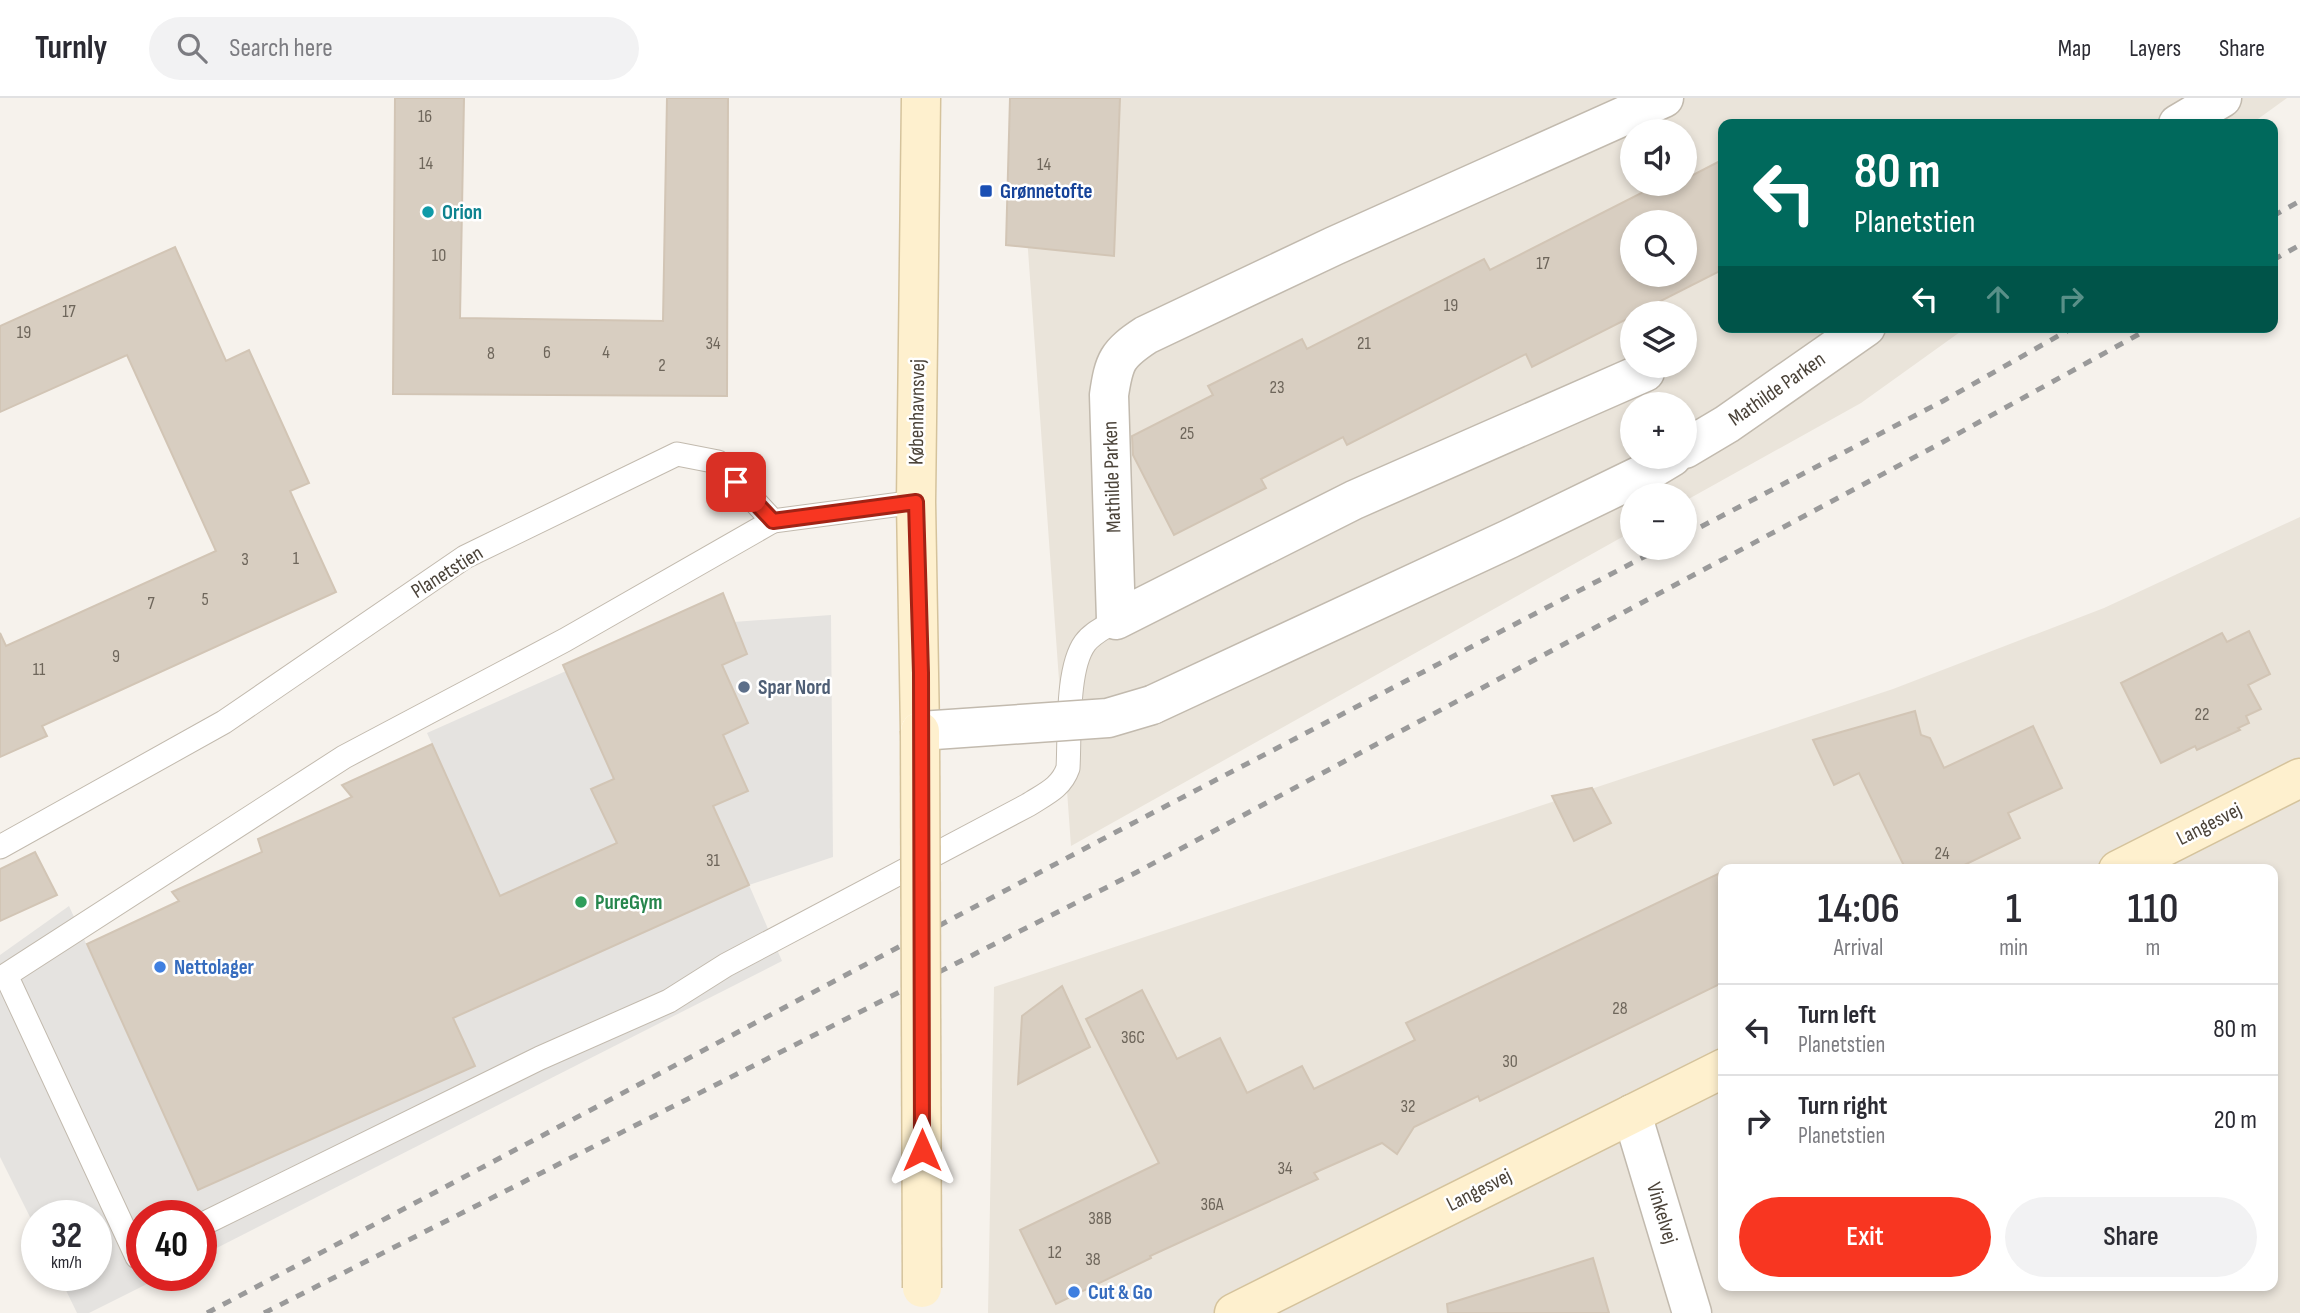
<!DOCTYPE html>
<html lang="en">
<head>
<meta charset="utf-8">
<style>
	body { margin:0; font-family:"Sofia Sans Condensed",sans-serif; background:#f2f2f3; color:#2b2b33; height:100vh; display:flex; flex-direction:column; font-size:26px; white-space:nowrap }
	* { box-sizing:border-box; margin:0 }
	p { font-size:23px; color:#7c7c81 }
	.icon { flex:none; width:38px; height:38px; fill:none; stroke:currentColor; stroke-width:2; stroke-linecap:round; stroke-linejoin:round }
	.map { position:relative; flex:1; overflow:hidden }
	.details { position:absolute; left:1718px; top:766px; width:560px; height:427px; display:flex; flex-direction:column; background:#fff; border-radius:14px; box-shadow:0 4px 10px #0003 }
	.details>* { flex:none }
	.hud { position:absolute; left:1718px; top:21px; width:560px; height:214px; border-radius:14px; box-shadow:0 4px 10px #0003; background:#00695c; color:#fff; overflow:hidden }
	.fabs { position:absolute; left:1620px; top:21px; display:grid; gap:14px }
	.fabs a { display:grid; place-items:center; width:77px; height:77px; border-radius:50%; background:#fff; box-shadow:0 4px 10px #0003; font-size:35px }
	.speed { position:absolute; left:21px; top:1102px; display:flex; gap:14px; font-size:35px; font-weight:700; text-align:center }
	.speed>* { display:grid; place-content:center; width:91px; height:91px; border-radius:50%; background:#fff; box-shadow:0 4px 10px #0003; line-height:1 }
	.speed small { font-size:18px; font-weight:400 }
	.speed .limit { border:10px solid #d22; background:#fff; color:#111 }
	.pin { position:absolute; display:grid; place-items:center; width:60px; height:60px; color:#fff; margin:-30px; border-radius:14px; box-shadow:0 4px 10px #0006 }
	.me { position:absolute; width:77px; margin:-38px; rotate:0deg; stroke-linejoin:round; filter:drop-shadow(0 0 5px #0008) }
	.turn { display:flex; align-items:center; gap:24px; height:147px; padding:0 21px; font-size:32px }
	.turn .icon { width:91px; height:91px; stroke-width:2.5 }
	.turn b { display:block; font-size:49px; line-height:60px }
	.lanes { display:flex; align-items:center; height:66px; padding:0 21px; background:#0003; justify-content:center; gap:35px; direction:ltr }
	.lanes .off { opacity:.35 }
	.eta { display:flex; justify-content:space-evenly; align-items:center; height:119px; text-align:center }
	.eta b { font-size:42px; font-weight:600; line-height:49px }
	.cta { display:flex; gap:14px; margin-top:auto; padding:14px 21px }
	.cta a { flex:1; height:80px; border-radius:42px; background:#f83621; color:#fff; font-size:28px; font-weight:600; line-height:80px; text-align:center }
	.cta a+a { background:#f2f2f3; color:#2b2b33 }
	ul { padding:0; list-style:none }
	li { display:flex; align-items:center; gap:21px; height:91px; padding:0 21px; border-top:2px solid #e1e1e2 }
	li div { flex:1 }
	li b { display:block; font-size:26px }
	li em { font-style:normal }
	header { display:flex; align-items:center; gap:42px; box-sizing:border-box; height:98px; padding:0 35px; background:#fff; border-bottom:2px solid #e1e1e2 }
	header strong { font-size:33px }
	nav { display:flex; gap:38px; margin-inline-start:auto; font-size:24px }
	.search { width:490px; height:63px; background:#f2f2f3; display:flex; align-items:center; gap:18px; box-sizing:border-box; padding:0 24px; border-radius:38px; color:#7c7c81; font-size:26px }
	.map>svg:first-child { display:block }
	.residential { fill:#eae4da; fill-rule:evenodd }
	.parking { fill:#e5e3e0 }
	.building { fill:#d8cec1; stroke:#d2c5b5; stroke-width:2; fill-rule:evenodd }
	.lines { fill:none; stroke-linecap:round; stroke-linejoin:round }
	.lane-casing { stroke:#c2baae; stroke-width:25 }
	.street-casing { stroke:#c2baae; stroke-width:41 }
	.secondary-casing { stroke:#d5c39c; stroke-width:41 }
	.lane { stroke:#fff; stroke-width:23 }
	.street { stroke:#fff; stroke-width:38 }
	.secondary { stroke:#fef0ce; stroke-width:38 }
	.rail { stroke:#9a9a9a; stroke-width:5; stroke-dasharray:9 9; stroke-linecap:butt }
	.street-bridge-casing { stroke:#c2baae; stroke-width:41; stroke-linecap:butt }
	.secondary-bridge-casing { stroke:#d5c39c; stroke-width:41; stroke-linecap:butt }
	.street-bridge { stroke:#fff; stroke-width:38 }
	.secondary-bridge { stroke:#fef0ce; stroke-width:38 }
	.route-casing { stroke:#a12315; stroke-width:18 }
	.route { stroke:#f83621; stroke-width:12 }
	.transit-dot { fill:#1a4fb4; stroke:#fff; stroke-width:2.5 }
	.culture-dot { fill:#0f9aa8; stroke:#fff; stroke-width:2.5 }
	.service-dot { fill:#5c6f8a; stroke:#fff; stroke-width:2.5 }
	.leisure-dot { fill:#2e9e5b; stroke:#fff; stroke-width:2.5 }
	.shop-dot { fill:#3f7fe0; stroke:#fff; stroke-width:2.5 }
	.labels { text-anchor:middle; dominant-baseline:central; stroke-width:5; stroke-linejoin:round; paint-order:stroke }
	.number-label { font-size:18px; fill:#6e665b }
	.transit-label { font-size:21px; font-weight:bold; fill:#164399; stroke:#fff; text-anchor:start }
	.culture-label { font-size:21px; font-weight:bold; fill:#0d838f; stroke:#fff; text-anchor:start }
	.street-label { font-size:21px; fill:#4b4339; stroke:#fff }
	.service-label { font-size:21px; font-weight:bold; fill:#4e5e75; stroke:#fff; text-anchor:start }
	.leisure-label { font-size:21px; font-weight:bold; fill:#27864d; stroke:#fff; text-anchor:start }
	.shop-label { font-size:21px; font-weight:bold; fill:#366cbe; stroke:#fff; text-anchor:start }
</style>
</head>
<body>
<header>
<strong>Turnly</strong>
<div class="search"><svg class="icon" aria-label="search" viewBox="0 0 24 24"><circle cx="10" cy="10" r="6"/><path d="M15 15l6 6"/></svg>Search here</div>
<nav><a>Map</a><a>Layers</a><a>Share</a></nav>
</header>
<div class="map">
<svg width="2300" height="1215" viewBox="0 0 2300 1215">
	<rect width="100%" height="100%" fill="#f6f2ec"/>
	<g class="residential">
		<path d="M 1017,0 L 2287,0 L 2251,26 L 1724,26 L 1724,229 L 1967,229 L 1861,305 L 1685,403 L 1685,397 L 1633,397 L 1633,433 L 1071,748 ZM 1633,33 L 1685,33 L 1685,86 L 1633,86 ZM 1633,124 L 1685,124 L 1685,177 L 1633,177 ZM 1633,215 L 1685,215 L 1685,268 L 1633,268 ZM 1633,306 L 1685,306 L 1685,359 L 1633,359 Z"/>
		<path d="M 2300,419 L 2300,1215 L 988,1215 L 994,889 L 1893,591 L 2104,510 ZM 1724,772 L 2273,772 L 2273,1188 L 1724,1188 Z"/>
	</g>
	<g class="parking">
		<path d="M 831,517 L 833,759 L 749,787 L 782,863 L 201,1158 L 201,1118 L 142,1118 L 142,1178 L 163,1178 L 89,1215 L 77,1215 L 59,1178 L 96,1178 L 96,1118 L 37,1118 L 37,1133 L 0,1059 L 0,857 L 69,808 L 198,1092 L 474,968 L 453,920 L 748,787 L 713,708 L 748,693 L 723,637 L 748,625 L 722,567 L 747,556 L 733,524 Z"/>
		<path d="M 566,573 L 614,681 L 592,691 L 617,745 L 500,798 L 427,635 Z"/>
	</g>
	<g class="building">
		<path d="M 395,0 L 464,0 L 460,220 L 663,223 L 667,0 L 728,0 L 727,298 L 393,296 Z"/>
		<path d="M 1010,0 L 1120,0 L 1114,158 L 1006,147 Z"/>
		<path d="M 1724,61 L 1724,171 L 1637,215 L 1633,215 L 1633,218 L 1532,269 L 1526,256 L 1347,347 L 1343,339 L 1261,381 L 1266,390 L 1174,437 L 1133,357 L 1132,338 L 1213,297 L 1208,288 L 1302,241 L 1307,251 L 1484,161 L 1490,172 L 1659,86 L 1685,86 L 1685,81 ZM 1633,124 L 1685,124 L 1685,177 L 1633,177 Z"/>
		<path d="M 175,149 L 226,263 L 249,252 L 309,385 L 290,393 L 336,494 L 42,628 L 47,638 L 0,659 L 0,535 L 6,548 L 216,453 L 127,257 L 0,314 L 0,228 Z"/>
		<path d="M 723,495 L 747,556 L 722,567 L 748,625 L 723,637 L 748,693 L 713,708 L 749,787 L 453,920 L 475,968 L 198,1092 L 87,846 L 179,803 L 172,794 L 262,754 L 258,741 L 352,699 L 342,687 L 432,646 L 500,798 L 617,745 L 591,691 L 614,681 L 563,567 Z"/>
		<path d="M 2249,533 L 2270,576 L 2248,587 L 2261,611 L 2246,618 L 2249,625 L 2238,630 L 2240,632 L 2197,652 L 2195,648 L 2161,665 L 2121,585 L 2222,535 L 2227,544 Z"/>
		<path d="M 1915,613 L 1921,637 L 1930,640 L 1944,670 L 2033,628 L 2062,690 L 2008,715 L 2020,740 L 1954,772 L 1906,772 L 1859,675 L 1834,687 L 1813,642 Z"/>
		<path d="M 1592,690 L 1611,725 L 1574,743 L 1552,698 Z"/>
		<path d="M 35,754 L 57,797 L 0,823 L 0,771 Z"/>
		<path d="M 1724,773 L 1724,884 L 1480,1003 L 1478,998 L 1414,1029 L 1397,1056 L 1382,1045 L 1314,1075 L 1318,1081 L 1150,1158 L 1151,1160 L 1056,1206 L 1020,1132 L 1159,1065 L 1086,921 L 1142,892 L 1177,961 L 1220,940 L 1247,995 L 1302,968 L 1314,991 L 1415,942 L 1406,925 Z"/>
		<path d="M 1062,888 L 1090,949 L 1018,986 L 1022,918 Z"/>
		<path d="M 1593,1160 L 1609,1215 L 1448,1215 L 1447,1206 Z"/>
	</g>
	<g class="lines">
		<g class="lane-casing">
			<g id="lane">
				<path d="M 0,749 L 224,624 L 465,459 L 677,356 L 718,364 L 773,423 L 916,404"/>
				<path d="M 201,1127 L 540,960 L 669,903 L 726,867 L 1028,707 C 1045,696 1061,690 1068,670 C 1070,637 1066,571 1085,545 C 1092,535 1106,529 1116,522"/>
				<path d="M 142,1157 L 137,1159 L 6,877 L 344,659 L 565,542 L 773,423"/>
			</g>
		</g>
		<g class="street-casing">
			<g id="street">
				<path d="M 2178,26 L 2222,0"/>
				<path d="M 1645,274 L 1354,402 L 1116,522 L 1109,297 C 1114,263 1117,256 1146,237 L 1334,148 L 1664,0"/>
				<path d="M 1685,351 L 1727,326 L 1866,229"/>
				<path d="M 1152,607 L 1509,441 L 1647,374 L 1672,359"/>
				<path d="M 1632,1016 L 1692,1215"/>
			</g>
		</g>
		<g class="secondary-casing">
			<g id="secondary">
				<path d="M 920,633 L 916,404 L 921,0"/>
				<path d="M 2118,772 L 2300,680"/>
				<path d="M 1234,1215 L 1724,970"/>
			</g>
		</g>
		<use href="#lane" class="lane"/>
		<use href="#street" class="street"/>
		<use href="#secondary" class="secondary"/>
		<g class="rail">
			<path d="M 2273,118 L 2300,103"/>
			<path d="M 2273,162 L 2300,147"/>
			<path d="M 1685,437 L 1943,303 L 2074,229"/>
			<path d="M 207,1215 L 1116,734 L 1661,450"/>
			<path d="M 264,1215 L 1137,774 L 1941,345 L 2152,229"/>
		</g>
		<g class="street-bridge-casing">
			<path id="street-bridge" d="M 920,633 L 1108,620 L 1152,607"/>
		</g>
		<g class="secondary-bridge-casing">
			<path id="secondary-bridge" d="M 920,633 L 922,1190"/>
		</g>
		<use href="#street-bridge" class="street-bridge"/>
		<use href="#secondary-bridge" class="secondary-bridge"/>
	</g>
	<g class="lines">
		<g class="route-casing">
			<path id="route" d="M 736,384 L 773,423 L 916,404 L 921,575 L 922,1052"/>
		</g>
		<use href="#route" class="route"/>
	</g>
	<rect class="transit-dot" x="979" y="86" width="14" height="14" rx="3.5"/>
	<circle class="culture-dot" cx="428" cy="114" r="7"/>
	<circle class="service-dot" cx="744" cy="589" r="7"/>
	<circle class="leisure-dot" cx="581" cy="804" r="7"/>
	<g class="shop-dot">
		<circle cx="160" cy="869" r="7"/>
		<circle cx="1074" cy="1194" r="7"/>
	</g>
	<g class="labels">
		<g class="number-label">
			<text x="425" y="18">16</text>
			<text x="426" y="65">14</text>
			<text x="1044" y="66">14</text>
			<text x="439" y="157">10</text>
			<text x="1543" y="165">17</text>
			<text x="1451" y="207">19</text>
			<text x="69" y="213">17</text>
			<text x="24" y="234">19</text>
			<text x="713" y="245">34</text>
			<text x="1364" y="245">21</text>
			<text x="547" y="254">6</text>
			<text x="606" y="254">4</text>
			<text x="491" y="255">8</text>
			<text x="662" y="267">2</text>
			<text x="1277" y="289">23</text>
			<text x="1187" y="335">25</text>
			<text x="296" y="460">1</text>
			<text x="245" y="461">3</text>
			<text x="205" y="501">5</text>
			<text x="151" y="505">7</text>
			<text x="116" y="558">9</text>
			<text x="39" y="571">11</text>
			<text x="2202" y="616">22</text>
			<text x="1942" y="755">24</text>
			<text x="713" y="762">31</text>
			<text x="1620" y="910">28</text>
			<text x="1133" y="939">36C</text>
			<text x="1510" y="963">30</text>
			<text x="1408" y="1008">32</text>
			<text x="1285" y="1070">34</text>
			<text x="1212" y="1106">36A</text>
			<text x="1100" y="1120">38B</text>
			<text x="1055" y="1154">12</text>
			<text x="1093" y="1161">38</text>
		</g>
		<g class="transit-label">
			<text x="1000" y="93">Grønnetofte</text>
		</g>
		<g class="culture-label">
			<text x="442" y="114">Orion</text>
		</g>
		<g class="street-label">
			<text transform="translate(1777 291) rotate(-35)">Mathilde Parken</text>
			<text transform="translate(917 314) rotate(-89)">Københavnsvej</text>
			<text transform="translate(1112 379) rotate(-92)">Mathilde Parken</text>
			<text transform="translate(447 474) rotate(-32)">Planetstien</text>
			<text transform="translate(2209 726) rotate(-27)">Langesvej</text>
			<text transform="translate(1479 1092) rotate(-27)">Langesvej</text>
			<text transform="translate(1662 1115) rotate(73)">Vinkelvej</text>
		</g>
		<g class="service-label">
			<text x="758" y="589">Spar Nord</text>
		</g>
		<g class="leisure-label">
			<text x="595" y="804">PureGym</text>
		</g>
		<g class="shop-label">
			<text x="174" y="869">Nettolager</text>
			<text x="1088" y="1194">Cut &amp; Go</text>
		</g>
	</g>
</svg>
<div class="fabs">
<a><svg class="icon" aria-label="sound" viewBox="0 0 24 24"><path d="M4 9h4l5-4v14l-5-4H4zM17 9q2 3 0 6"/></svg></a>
<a><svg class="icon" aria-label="search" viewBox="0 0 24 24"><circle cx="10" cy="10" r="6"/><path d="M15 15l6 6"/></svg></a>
<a><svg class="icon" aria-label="layers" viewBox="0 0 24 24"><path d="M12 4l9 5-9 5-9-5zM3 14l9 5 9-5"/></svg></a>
<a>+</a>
<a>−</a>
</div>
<div class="speed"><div>32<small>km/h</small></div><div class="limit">40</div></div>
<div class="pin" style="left:736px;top:384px;background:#d93025"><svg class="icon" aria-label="arrive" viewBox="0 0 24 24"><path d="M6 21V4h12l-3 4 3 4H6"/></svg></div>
<svg class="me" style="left:922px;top:1052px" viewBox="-20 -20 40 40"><path d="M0-17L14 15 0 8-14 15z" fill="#f83621" stroke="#fff" stroke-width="4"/></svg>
<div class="hud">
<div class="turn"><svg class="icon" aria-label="left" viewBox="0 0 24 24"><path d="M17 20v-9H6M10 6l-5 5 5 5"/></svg><div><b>80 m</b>Planetstien</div></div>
<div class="lanes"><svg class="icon" aria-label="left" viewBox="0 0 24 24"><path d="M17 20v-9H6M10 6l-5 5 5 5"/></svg><svg class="icon off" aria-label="ahead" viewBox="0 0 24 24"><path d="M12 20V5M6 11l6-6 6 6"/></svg><svg class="icon off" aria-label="right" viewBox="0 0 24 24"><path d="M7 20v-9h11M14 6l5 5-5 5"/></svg></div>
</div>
<section class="details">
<div class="eta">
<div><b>14:06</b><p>Arrival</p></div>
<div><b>1</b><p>min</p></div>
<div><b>110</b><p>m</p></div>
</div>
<ul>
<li><svg class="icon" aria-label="left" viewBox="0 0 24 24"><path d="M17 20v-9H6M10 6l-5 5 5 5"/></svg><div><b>Turn left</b><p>Planetstien</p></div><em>80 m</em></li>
<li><svg class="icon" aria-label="right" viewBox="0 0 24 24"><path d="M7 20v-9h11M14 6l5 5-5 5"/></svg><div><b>Turn right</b><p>Planetstien</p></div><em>20 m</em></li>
</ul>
<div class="cta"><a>Exit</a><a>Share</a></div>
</section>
</div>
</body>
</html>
